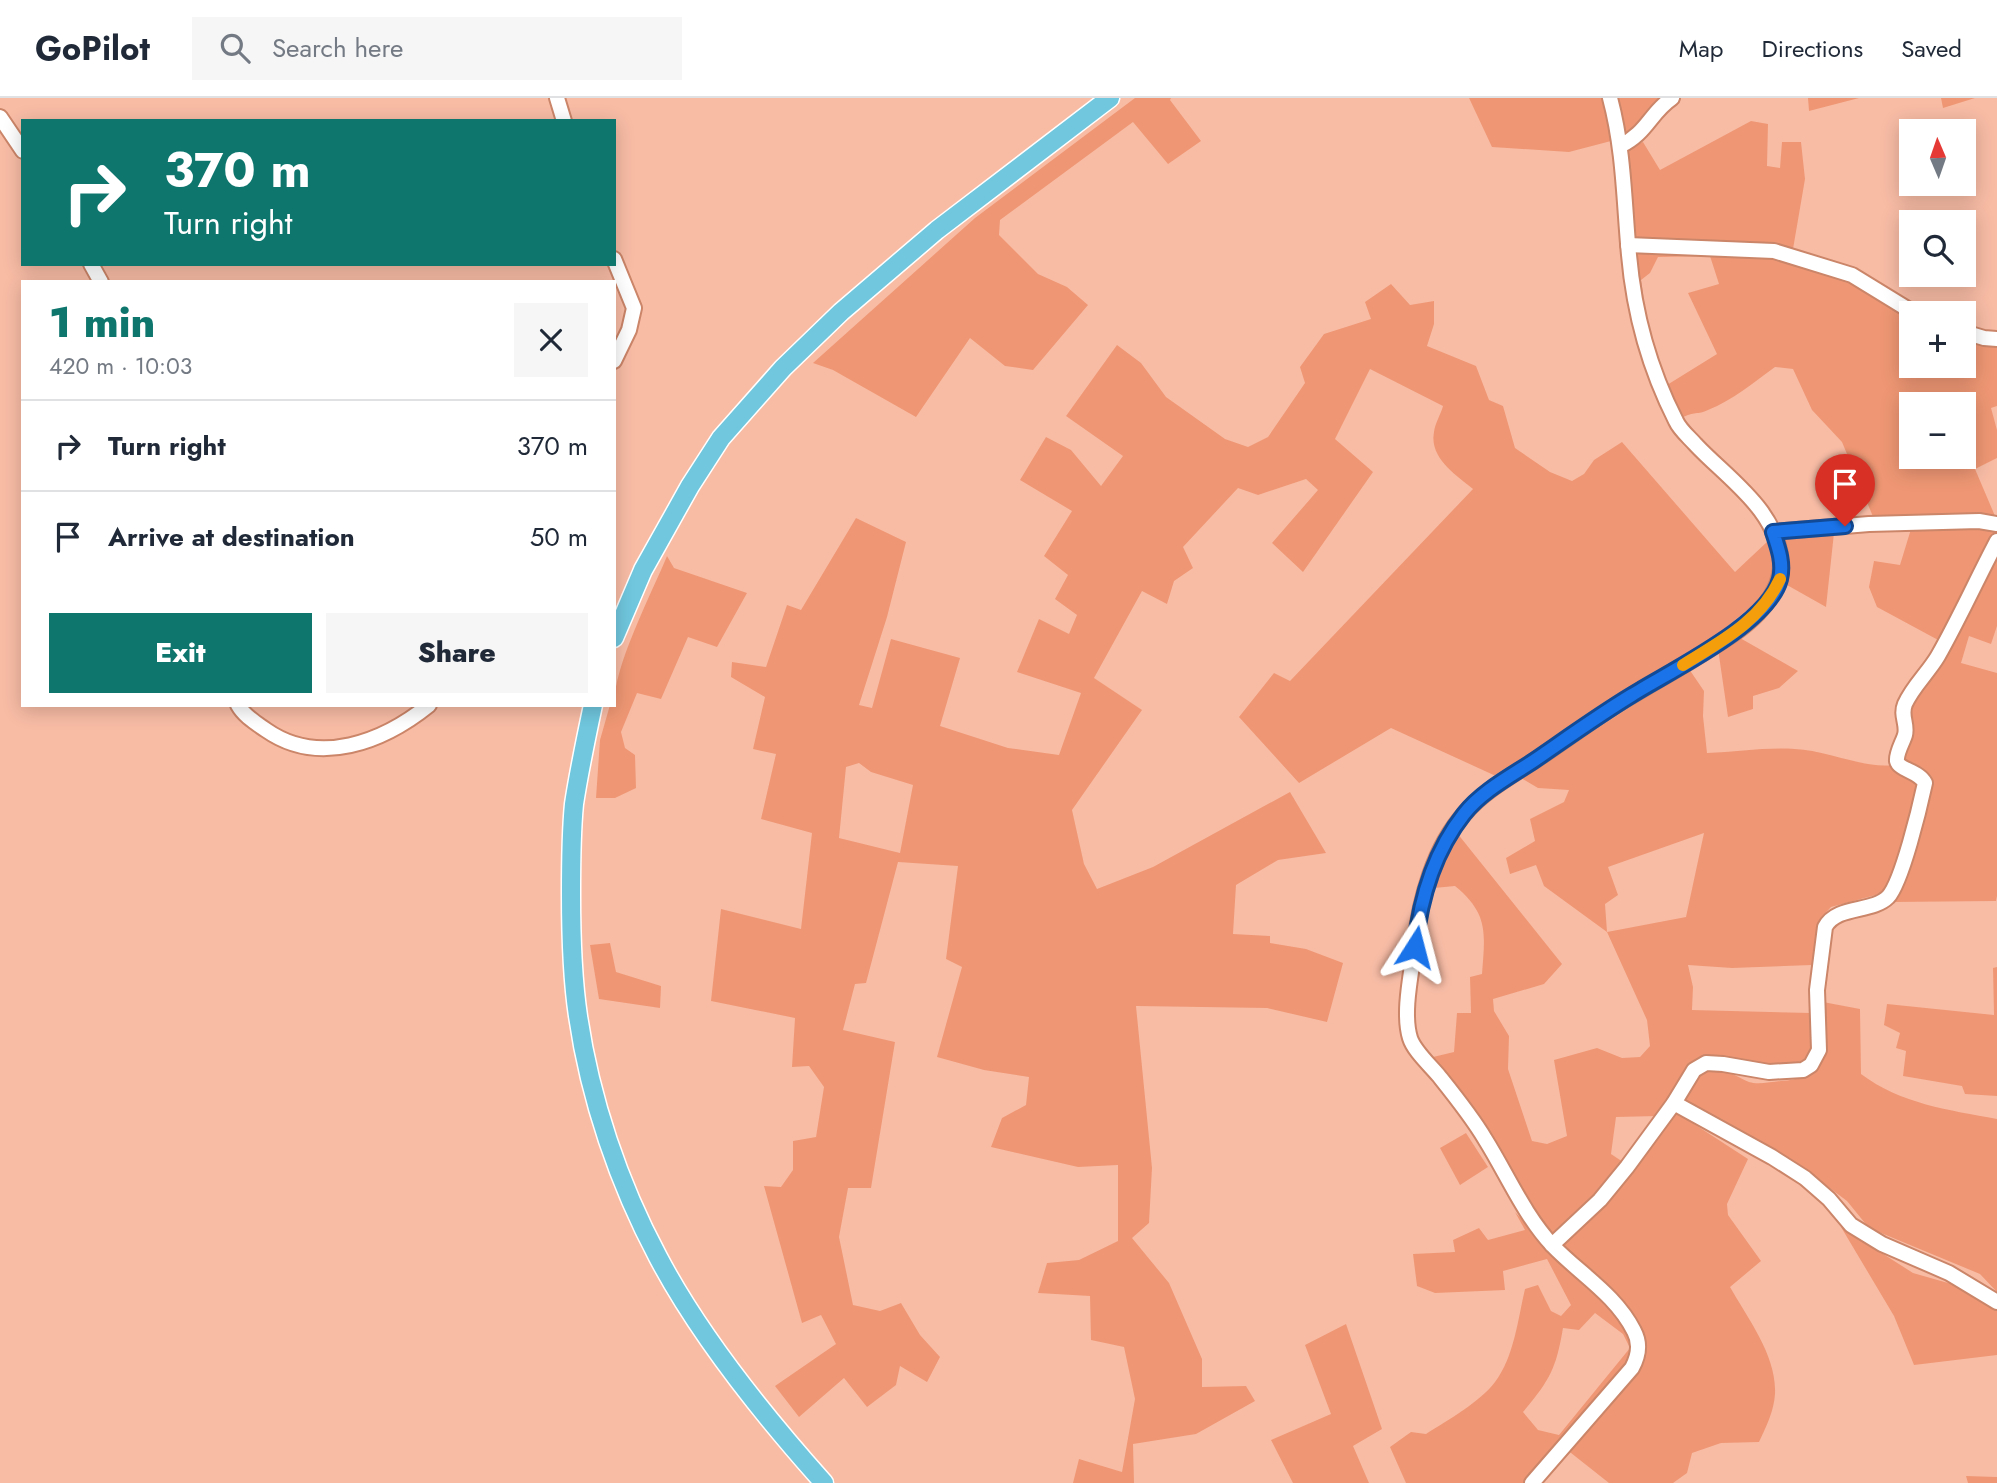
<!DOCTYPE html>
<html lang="en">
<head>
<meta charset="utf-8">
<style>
	body { margin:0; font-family:Jost,sans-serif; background:#f6f6f7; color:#1f2937; height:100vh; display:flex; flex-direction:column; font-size:26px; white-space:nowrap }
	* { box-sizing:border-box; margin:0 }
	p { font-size:23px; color:#747a83 }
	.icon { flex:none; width:38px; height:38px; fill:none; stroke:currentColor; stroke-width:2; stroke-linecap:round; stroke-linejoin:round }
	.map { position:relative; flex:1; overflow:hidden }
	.drawer { position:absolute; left:21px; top:182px; width:595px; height:427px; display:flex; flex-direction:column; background:#fff; border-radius:0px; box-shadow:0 4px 18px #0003 }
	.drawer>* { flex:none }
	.hud { position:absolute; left:21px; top:21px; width:595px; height:147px; border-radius:0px; box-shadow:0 4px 18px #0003; background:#0f766e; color:#fff; overflow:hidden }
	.needle { width:46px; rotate:358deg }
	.tools { position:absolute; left:1899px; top:21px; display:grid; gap:14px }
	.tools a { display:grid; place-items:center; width:77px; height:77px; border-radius:0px; background:#fff; box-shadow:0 4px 18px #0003; font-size:35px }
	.pin { position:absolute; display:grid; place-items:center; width:60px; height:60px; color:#fff; margin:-72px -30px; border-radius:50% 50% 50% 0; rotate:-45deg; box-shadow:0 0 7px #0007 }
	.pin .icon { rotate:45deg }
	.me { position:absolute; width:77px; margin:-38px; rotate:9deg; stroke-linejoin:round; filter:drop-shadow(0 0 5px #0008) }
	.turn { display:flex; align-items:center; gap:24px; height:147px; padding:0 28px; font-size:32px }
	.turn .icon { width:91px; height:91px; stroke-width:2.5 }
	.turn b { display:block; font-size:49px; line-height:60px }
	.round { display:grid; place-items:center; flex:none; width:74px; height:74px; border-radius:0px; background:#f6f6f7 }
	.summary { display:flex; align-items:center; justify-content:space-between; height:119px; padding:0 28px }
	h1 { font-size:42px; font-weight:800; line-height:52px; color:#0f766e }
	.primary-button { display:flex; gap:14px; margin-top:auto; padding:14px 28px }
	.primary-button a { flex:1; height:80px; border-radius:0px; background:#0f766e; color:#fff; font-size:28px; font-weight:800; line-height:80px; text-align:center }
	.primary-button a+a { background:#f6f6f7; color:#1f2937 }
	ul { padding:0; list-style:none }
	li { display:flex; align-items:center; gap:21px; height:91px; padding:0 28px; border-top:2px solid #e0e1e3 }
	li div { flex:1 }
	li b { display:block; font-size:26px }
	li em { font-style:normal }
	header { display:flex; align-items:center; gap:42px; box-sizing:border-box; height:98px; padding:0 35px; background:#fff; border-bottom:2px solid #e0e1e3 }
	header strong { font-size:33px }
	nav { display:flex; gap:38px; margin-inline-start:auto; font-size:24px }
	.search { width:490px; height:63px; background:#f6f6f7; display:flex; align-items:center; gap:18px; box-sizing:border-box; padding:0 24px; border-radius:0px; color:#747a83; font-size:26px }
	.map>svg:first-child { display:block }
	.green { fill:#ef9774; fill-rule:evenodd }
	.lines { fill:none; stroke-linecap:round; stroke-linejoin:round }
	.minor-casing { stroke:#cb8569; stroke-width:18 }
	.major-casing { stroke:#fff; stroke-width:21 }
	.minor { stroke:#fff; stroke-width:14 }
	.major { stroke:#70c7de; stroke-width:18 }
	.route-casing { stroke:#114b97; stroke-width:18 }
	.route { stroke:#1a73e8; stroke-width:12 }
	.slow { stroke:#f59e0b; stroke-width:12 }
</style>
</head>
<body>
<header>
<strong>GoPilot</strong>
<div class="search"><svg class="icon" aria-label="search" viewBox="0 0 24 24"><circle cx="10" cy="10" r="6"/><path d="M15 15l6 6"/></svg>Search here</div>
<nav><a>Map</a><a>Directions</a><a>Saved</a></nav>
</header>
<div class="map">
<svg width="1997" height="1385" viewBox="0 0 1997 1385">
	<rect width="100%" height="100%" fill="#f8bca5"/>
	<g class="green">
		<path d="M 1135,0 L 1171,0 L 1170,2 L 1201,43 L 1168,66 L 1133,24 L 1000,122 L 999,137 L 1038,176 L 1067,189 L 1088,207 L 1033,272 L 1005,268 L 970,240 L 916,319 L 833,272 L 813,265 L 975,120 Z"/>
		<path d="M 1469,0 L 1604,0 L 1611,43 L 1569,54 L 1492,49 Z"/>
		<path d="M 1617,0 L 1661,0 C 1644,10 1644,28 1624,39 Z"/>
		<path d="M 1808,0 L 1859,0 L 1809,13 Z"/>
		<path d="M 1941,0 L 1975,0 L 1943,10 Z"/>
		<path d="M 1751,23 L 1768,26 L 1767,68 L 1780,70 L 1782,44 L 1801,44 L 1805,81 L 1793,151 L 1758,147 L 1631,142 L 1632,90 L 1627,51 L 1643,44 L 1660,72 Z"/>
		<path d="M 1635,152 L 1774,158 L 1852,183 L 1911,221 L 1911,268 L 1964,268 L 1964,241 L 1997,245 L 1997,308 L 1991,310 L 1997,332 L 1997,360 L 1975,371 L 1995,418 L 1874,421 L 1842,344 L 1812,312 L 1793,271 L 1775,269 C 1753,285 1733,302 1708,312 C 1698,317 1694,313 1682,320 L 1667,287 L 1717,256 L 1688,195 L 1719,186 L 1710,158 L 1658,159 L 1650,175 L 1641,182 L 1649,237 L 1636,176 ZM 1911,306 L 1964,306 L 1964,359 L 1911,359 Z"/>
		<path d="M 1391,186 L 1410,207 L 1434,203 L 1434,226 L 1427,248 L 1476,268 L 1489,302 L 1503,308 L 1515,350 L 1550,374 L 1572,383 L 1584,376 L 1594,362 L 1622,344 L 1735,474 L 1768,443 L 1774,466 L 1772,485 L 1757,504 L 1719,535 L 1498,679 L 1391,630 L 1299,685 L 1239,619 L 1274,575 L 1290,583 L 1473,391 C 1456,377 1429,360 1434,334 C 1435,325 1441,316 1443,308 L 1370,271 L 1335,341 L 1373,374 L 1303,474 L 1272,445 L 1318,392 L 1306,381 L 1258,397 L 1238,390 L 1183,449 L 1193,470 L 1174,483 L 1167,506 L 1142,493 L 1094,580 L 1142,612 L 1072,712 L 1084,766 L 1097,791 L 1153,769 L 1290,694 L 1326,755 L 1278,762 L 1236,787 L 1233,836 L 1270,838 L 1270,845 L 1306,851 L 1343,865 L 1327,924 L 1267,910 L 1136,908 L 1152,1070 L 1149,1125 L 1132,1140 L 1169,1185 L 1202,1261 L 1202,1289 L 1246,1288 L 1255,1303 L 1196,1336 L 1133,1346 L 1134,1385 L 1073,1385 L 1079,1361 L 1122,1374 L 1135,1301 L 1124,1249 L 1091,1242 L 1090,1198 L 1038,1195 L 1047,1165 L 1079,1162 L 1118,1143 L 1118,1067 L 1078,1069 L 991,1049 L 1002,1020 L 1026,1007 L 1029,979 L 984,972 L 937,959 L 962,869 L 946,861 L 958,768 L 898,764 L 866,885 L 855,886 L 843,932 L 895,944 L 871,1090 L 848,1090 L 839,1139 L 853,1207 L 880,1213 L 901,1205 L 920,1237 L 940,1259 L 927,1284 L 900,1268 L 896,1287 L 867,1309 L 844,1280 L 799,1319 L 775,1288 L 836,1246 L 821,1217 L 802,1225 L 764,1088 L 781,1089 L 793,1072 L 793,1043 L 816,1039 L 824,989 L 809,968 L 792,969 L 795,920 L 711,903 L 721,811 L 801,831 L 812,735 L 761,721 L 776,656 L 753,651 L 765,599 L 731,579 L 732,564 L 766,569 L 787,507 L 801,512 L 856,420 L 906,444 L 887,519 L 859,607 L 872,610 L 891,541 L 960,560 L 940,628 L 1008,650 L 1059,657 L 1081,595 L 1017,574 L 1039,521 L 1069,536 L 1077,517 L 1055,501 L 1068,477 L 1044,458 L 1072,413 L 1020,382 L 1046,339 L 1071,352 L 1101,388 L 1123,358 L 1066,318 L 1117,247 L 1141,265 L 1166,299 L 1225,341 L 1248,349 L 1268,339 L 1305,285 L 1300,269 L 1324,236 L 1371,221 L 1365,204 ZM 859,665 L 871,674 L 913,687 L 900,755 L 839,740 L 846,669 Z"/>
		<path d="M 1911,431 L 1976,431 L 1995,434 L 1940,543 L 1877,509 L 1869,489 L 1874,463 L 1900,467 Z"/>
		<path d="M 1834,435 L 1826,509 L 1787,487 L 1789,462 L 1783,438 Z"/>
		<path d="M 1997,455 L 1997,528 L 1991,546 L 1969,538 L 1961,565 L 1997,575 L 1997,798 L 1996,803 L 1892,804 L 1930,684 L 1902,662 L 1907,612 L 1920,591 L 1936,574 Z"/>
		<path d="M 667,458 L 674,470 L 747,495 L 717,549 L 688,539 L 661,601 L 637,595 L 621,634 L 625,650 L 635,657 L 636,690 L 615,700 L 596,700 L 600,642 L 610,607 L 614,607 C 614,567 651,497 667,458 Z"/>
		<path d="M 1740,540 L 1798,573 L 1779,590 L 1753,598 L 1753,611 L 1728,619 L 1718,551 Z"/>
		<path d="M 1689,571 L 1704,593 L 1703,618 L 1707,655 C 1736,654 1766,649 1795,651 C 1825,652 1866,671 1892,667 L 1912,679 L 1918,691 L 1894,776 L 1883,795 L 1831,809 L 1821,820 L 1812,867 L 1732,870 L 1688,867 L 1693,889 L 1692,912 L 1811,915 L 1812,955 C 1785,981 1737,965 1704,960 L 1658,1018 L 1616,1019 L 1611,1056 L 1623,1064 L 1590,1105 L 1553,1141 L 1503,1057 L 1433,959 L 1454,954 L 1457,915 L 1471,915 L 1470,879 L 1482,876 C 1485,835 1489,816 1455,788 L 1434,790 L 1440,766 L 1457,735 L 1562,866 L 1544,886 L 1493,901 L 1494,913 L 1509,938 L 1508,971 L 1532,1043 L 1547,1046 L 1567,1038 L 1554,962 L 1597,950 L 1622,960 L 1640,959 L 1650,948 L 1647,922 L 1607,834 L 1544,788 L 1536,767 L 1510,776 L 1506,760 L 1535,743 L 1530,721 L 1564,704 L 1569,692 L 1538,690 L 1521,680 ZM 1704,735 L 1686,819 L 1607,834 L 1605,806 L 1618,797 L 1608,769 Z"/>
		<path d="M 610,845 L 616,874 L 661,888 L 660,910 L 599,901 L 590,847 Z"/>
		<path d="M 1997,869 L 1997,998 L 1965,996 L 1962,988 L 1903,978 L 1906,953 L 1896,950 L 1900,935 L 1884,927 L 1887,906 L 1994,917 L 1993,870 Z"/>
		<path d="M 1823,904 L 1860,911 L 1861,976 C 1901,1006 1949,1012 1997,1021 L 1997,1194 L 1980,1176 L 1869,1130 L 1847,1103 L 1799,1067 L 1682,1002 C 1687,992 1692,977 1703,972 C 1718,965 1736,979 1749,984 C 1758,987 1771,984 1781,983 C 1837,979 1825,947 1823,904 Z"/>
		<path d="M 1674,1013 L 1748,1061 L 1727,1106 L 1728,1117 L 1761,1163 L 1730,1189 C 1748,1221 1777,1258 1775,1296 C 1774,1313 1766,1329 1759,1344 L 1721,1345 L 1692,1355 L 1687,1375 L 1673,1385 L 1609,1385 L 1566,1351 L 1644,1245 L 1560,1148 Z"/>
		<path d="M 1466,1035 L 1488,1069 L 1460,1087 L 1440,1050 Z"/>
		<path d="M 1515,1114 L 1548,1149 L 1598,1192 L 1635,1244 L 1623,1276 L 1524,1385 L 1406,1385 L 1390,1349 L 1411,1334 L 1426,1336 C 1448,1322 1480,1304 1495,1284 C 1514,1259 1518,1221 1525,1191 L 1538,1187 L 1551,1213 L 1561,1218 L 1571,1207 L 1547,1161 L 1503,1173 L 1505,1192 L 1435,1195 L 1417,1188 L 1413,1156 L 1455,1154 L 1453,1142 L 1479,1130 L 1488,1142 L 1525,1132 ZM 1595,1215 L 1623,1236 L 1630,1250 L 1559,1337 L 1538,1332 L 1523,1314 C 1550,1282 1556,1271 1563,1230 L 1579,1232 Z"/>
		<path d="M 1841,1129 L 1913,1175 L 1955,1187 L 1997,1210 L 1997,1257 L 1914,1267 L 1894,1218 Z"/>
		<path d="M 1346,1226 L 1382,1331 L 1353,1348 L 1369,1385 L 1293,1385 L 1271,1342 L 1331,1316 L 1305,1247 Z"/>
		<path d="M 1966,1378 L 1997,1379 L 1997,1385 L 1968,1385 Z"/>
	</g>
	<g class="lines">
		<g class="minor-casing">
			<g id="minor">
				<path d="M 557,0 L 564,23"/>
				<path d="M 0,19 L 23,53"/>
				<path d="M 1620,48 C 1647,35 1650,15 1672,0"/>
				<path d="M 1628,147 L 1774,153 L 1852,177 L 1914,215"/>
				<path d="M 614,161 L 634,210 L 629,232 L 614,263"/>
				<path d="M 91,166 L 101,184"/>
				<path d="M 1964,234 L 1984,240 L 1997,241"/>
				<path d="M 1773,434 L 1869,426 L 1979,423 L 1997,426"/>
				<path d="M 238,607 C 244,618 256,625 266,632 C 319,669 383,644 429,607"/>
				<path d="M 1674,1005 L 1772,1059 L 1805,1080 L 1829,1101 L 1851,1127 L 1882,1146 L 1949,1175 L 1997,1204"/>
				<path d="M 1552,1147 L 1600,1102 L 1627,1069 L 1674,1005 L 1694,972 L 1706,965 L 1723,966 L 1769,974 L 1803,972 L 1811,967 L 1819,952 L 1817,892 L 1825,829 C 1837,807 1872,815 1888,799 C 1902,784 1920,708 1925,685 C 1919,673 1899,672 1897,663 C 1896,655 1903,644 1905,637 C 1908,626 1900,618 1905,606 C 1913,588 1928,575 1938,558 C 1959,521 1977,481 1997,443"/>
				<path d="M 1532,1385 L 1632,1270 C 1638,1259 1641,1246 1634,1233 C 1616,1197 1580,1176 1553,1148 C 1524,1117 1507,1076 1485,1041 C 1472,1019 1455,998 1439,978 C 1430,967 1414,953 1410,940 C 1402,914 1412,873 1415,846 C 1420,801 1434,749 1465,715 C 1484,693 1511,678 1534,663 C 1567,641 1599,617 1633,597 C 1651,586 1669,576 1687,565 C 1711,550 1739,535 1758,515 C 1771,501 1781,485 1781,466 C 1779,413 1728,381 1696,347 C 1689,339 1680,332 1676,323 C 1650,272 1634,214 1629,157 C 1624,104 1624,52 1610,0"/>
			</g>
		</g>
		<g class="major-casing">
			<g id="major">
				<path d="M 614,540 L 643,472 L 690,388 L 721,340 L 783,270 L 841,214 L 937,132 L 1110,0"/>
				<path d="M 593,607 C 586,640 579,673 574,706 C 571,736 571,767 571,796 C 571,837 572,878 578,918 C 590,1001 619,1086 658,1159 C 699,1237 765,1319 824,1385"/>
			</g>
		</g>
		<use href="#minor" class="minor"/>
		<use href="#major" class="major"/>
	</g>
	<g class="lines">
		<g class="route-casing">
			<path id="route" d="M 1415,849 C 1420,802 1434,754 1464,716 C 1482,693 1511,678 1535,662 C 1567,640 1599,617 1632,597 C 1670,573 1769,526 1780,481 C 1784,465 1778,449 1773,434 L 1845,428"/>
		</g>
		<use href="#route" class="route"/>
		<path class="slow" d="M 1683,567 C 1720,544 1761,523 1780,481"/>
	</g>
</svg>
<div class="tools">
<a><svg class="needle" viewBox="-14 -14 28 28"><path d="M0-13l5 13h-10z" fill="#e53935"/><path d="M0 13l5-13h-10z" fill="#747a83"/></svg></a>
<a><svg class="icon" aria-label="search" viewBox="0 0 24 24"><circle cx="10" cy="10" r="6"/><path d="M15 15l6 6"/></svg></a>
<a>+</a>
<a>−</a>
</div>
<div class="pin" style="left:1845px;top:428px;background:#d93025"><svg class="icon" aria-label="arrive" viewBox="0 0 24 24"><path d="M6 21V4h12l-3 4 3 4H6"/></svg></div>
<svg class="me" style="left:1415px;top:849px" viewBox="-20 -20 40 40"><path d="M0-17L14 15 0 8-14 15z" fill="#1a73e8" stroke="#fff" stroke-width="4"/></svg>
<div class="hud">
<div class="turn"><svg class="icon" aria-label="right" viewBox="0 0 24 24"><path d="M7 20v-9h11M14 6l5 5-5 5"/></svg><div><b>370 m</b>Turn right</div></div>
</div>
<section class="drawer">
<div class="summary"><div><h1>1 min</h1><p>420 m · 10:03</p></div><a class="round"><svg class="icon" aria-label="close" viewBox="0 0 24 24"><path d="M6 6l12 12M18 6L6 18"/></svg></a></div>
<ul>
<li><svg class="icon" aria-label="right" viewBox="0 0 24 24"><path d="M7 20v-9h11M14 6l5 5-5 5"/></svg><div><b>Turn right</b></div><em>370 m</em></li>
<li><svg class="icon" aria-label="arrive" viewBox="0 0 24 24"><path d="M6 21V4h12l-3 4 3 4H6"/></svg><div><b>Arrive at destination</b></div><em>50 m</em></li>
</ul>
<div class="primary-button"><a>Exit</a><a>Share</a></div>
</section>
</div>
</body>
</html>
